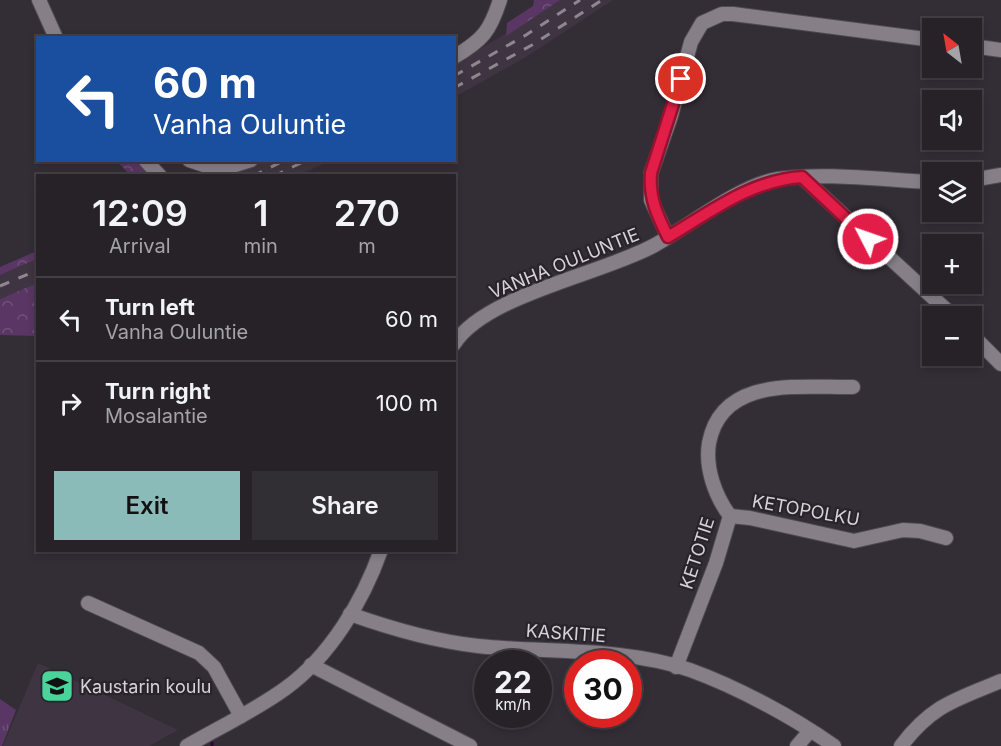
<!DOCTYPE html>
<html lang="en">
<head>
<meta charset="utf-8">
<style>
	body { margin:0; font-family:Inter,sans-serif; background:#322f34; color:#f1f3f6; height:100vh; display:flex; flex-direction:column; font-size:22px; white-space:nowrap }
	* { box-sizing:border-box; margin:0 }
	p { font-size:20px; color:#a4a4a8 }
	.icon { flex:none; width:33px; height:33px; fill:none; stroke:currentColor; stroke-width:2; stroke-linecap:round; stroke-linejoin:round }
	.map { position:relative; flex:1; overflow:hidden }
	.details { position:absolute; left:36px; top:174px; width:420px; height:378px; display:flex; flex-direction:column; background:#262228; border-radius:0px; box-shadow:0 3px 9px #0003,0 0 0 2px #423f45 }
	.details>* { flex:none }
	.top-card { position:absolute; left:36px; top:36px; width:420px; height:126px; border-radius:0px; box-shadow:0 3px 9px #0003,0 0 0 2px #423f45; background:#1a4fa0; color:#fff; overflow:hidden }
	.needle { width:39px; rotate:329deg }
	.fabs { position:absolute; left:922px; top:18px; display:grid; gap:12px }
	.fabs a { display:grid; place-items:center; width:60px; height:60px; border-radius:0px; background:#262228; box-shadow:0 3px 9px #0003,0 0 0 2px #423f45; font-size:30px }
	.speed { position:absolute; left:474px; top:650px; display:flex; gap:12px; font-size:30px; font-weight:700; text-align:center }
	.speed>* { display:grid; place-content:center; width:78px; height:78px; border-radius:50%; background:#262228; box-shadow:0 3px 9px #0003,0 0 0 2px #423f45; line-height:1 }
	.speed small { font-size:15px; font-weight:400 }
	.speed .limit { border:9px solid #d22; background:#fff; color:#111 }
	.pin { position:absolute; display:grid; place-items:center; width:51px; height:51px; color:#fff; margin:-26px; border:3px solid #fff; border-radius:50%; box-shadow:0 2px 6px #0007 }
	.me { position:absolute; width:66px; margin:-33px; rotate:311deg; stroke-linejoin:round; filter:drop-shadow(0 0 4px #0008) }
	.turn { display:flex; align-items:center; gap:21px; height:126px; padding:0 18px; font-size:27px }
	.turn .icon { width:78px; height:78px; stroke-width:2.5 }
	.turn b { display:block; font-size:42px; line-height:51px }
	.eta { display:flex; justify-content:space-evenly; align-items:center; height:102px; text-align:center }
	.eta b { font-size:36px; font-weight:600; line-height:42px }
	.button { display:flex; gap:12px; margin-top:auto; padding:12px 18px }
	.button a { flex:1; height:69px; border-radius:0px; background:#8bbbb9; color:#111; font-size:24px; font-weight:600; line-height:69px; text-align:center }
	.button a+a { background:#322f34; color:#f1f3f6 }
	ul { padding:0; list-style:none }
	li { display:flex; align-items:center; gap:18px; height:84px; padding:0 18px; border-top:2px solid #423f45 }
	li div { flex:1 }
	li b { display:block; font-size:22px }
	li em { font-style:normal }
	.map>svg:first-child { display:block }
	.built { fill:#3f3542 }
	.grass { fill:url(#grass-tufts) }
	.forest { fill:url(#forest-crowns) }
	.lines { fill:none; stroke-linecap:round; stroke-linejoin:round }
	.stream { stroke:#2e0638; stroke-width:3 }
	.minor-casing { stroke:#4f4a50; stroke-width:16 }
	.minor { stroke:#867f88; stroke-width:14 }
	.rail { stroke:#8d888f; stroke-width:3; stroke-dasharray:10 10; stroke-linecap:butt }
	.route-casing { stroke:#92132f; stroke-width:15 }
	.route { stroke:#e11d48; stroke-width:10 }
	.labels { text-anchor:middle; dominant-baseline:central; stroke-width:4.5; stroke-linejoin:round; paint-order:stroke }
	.street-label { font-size:18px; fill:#d6d2d7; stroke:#29232b }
	.poi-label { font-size:18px; fill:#d6d2d7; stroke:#29232b; text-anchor:start }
</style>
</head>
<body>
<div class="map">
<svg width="1001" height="746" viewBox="0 0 1001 746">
	<defs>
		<pattern id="grass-tufts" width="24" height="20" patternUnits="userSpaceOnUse" patternTransform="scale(1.5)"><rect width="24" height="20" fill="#593663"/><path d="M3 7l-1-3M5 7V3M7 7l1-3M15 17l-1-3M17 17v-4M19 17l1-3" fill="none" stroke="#705279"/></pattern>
		<pattern id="forest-crowns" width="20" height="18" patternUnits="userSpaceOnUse" patternTransform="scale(1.5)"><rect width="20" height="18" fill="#593663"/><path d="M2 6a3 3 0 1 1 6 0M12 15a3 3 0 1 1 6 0" fill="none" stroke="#705279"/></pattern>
	</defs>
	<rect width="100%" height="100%" fill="#332d35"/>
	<g class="built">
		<path d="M 560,0 L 613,0 L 526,57 L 455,97 L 454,65 Z"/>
		<path d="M 263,161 L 330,161 L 299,175 L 227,176 Z"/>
		<path d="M 37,259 L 37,283 L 0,299 L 0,275 Z"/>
		<path d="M 38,663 L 178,730 L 149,746 L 3,746 Z"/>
	</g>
	<path class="grass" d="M 0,699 L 16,710 L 2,746 L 0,746 Z"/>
	<g class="forest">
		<path d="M 534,0 L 560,0 L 506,36 L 507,23 L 533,6 Z"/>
		<path d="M 117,161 L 141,161 L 154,175 L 130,175 Z"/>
		<path d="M 37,251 L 37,259 L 0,275 L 0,267 Z"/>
		<path d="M 37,283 L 37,336 L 0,335 L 0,299 Z"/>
	</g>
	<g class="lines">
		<path class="stream" d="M 212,743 L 212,746"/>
		<g class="minor-casing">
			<g id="minor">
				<path d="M 39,0 L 56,38"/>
				<path d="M 972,46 L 1001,50"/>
				<path d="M 454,57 C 483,40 490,31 500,0"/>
				<path d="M 145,160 L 160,176"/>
				<path d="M 189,160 L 219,170 L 251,160"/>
				<path d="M 802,177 L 953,316"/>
				<path d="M 972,180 L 1001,175"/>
				<path d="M 668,237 L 651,200 L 651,173 L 671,116 L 691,42 L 702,23 L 722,14 L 733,14 L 933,40"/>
				<path d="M 972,335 L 1001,364"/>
				<path d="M 454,344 C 485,295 602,274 653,246 C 688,227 739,185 778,179 C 826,172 884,180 933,182"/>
				<path d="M 730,516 L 750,518 L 854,541 L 903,530 L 920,531 L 946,538"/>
				<path d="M 88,603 L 199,653 L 214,667 L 241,716"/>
				<path d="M 350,614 C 392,629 433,641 478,646 C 546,653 624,647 690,670 C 737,687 793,717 834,746"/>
				<path d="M 311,665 L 470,746"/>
				<path d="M 676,667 L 716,563 L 730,516 C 715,496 705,468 709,443 C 722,375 801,388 853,387"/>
				<path d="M 187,746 C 220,727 256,710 286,688 C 330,656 363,601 381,550"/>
				<path d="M 797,746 L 810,731"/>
				<path d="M 901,746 C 932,705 955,700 1001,681"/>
			</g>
		</g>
		<use href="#minor" class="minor"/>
		<g class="rail">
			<path d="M 454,76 L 526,35 L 580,0"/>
			<path d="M 454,88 L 532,45 L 602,0"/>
			<path d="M 253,176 L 285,160"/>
			<path d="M 274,176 L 307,160"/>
			<path d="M 0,286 L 38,270"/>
		</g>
	</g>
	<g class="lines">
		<g class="route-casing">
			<path id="route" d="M 681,79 L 651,173 C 649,198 657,215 668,237 C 712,211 749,181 802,177 L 868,239"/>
		</g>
		<use href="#route" class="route"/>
	</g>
	<defs>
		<g id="school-square" transform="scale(1.725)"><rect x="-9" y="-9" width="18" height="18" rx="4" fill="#49d49c" stroke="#29232b"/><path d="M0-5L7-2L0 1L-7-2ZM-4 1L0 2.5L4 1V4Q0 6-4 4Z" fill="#111"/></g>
	</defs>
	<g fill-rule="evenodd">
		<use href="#school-square" x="57" y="686"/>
	</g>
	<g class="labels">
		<g class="street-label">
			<text transform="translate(564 263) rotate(-22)">VANHA OULUNTIE</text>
			<text transform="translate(806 510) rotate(10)">KETOPOLKU</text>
			<text transform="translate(697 553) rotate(-72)">KETOTIE</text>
			<text transform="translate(566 633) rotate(4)">KASKITIE</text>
		</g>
		<g class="poi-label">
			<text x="80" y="686">Kaustarin koulu</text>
		</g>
	</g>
</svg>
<div class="fabs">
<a><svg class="needle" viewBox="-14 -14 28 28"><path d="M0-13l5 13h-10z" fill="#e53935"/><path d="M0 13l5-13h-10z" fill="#a4a4a8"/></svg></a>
<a><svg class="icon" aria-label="sound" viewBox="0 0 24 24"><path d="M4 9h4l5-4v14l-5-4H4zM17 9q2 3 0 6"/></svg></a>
<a><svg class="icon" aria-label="layers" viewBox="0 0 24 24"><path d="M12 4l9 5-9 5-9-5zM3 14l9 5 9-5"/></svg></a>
<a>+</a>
<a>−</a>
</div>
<div class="speed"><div>22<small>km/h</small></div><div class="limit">30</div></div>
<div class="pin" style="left:681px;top:79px;background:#d93025"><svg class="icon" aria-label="arrive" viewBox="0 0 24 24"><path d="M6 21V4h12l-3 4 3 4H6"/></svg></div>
<svg class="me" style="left:868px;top:239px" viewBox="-20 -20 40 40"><circle r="17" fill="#e11d48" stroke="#fff" stroke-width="3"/><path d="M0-11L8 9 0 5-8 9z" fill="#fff"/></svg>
<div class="top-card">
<div class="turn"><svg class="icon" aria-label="left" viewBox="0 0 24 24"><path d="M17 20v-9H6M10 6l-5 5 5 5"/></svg><div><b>60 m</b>Vanha Ouluntie</div></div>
</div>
<section class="details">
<div class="eta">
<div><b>12:09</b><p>Arrival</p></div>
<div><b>1</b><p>min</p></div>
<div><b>270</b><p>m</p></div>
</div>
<ul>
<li><svg class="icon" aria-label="left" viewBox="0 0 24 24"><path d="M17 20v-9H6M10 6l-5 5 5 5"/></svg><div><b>Turn left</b><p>Vanha Ouluntie</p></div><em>60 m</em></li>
<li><svg class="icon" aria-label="right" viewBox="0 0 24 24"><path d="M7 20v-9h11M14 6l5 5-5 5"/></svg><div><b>Turn right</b><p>Mosalantie</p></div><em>100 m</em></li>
</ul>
<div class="button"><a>Exit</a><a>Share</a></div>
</section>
</div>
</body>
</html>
